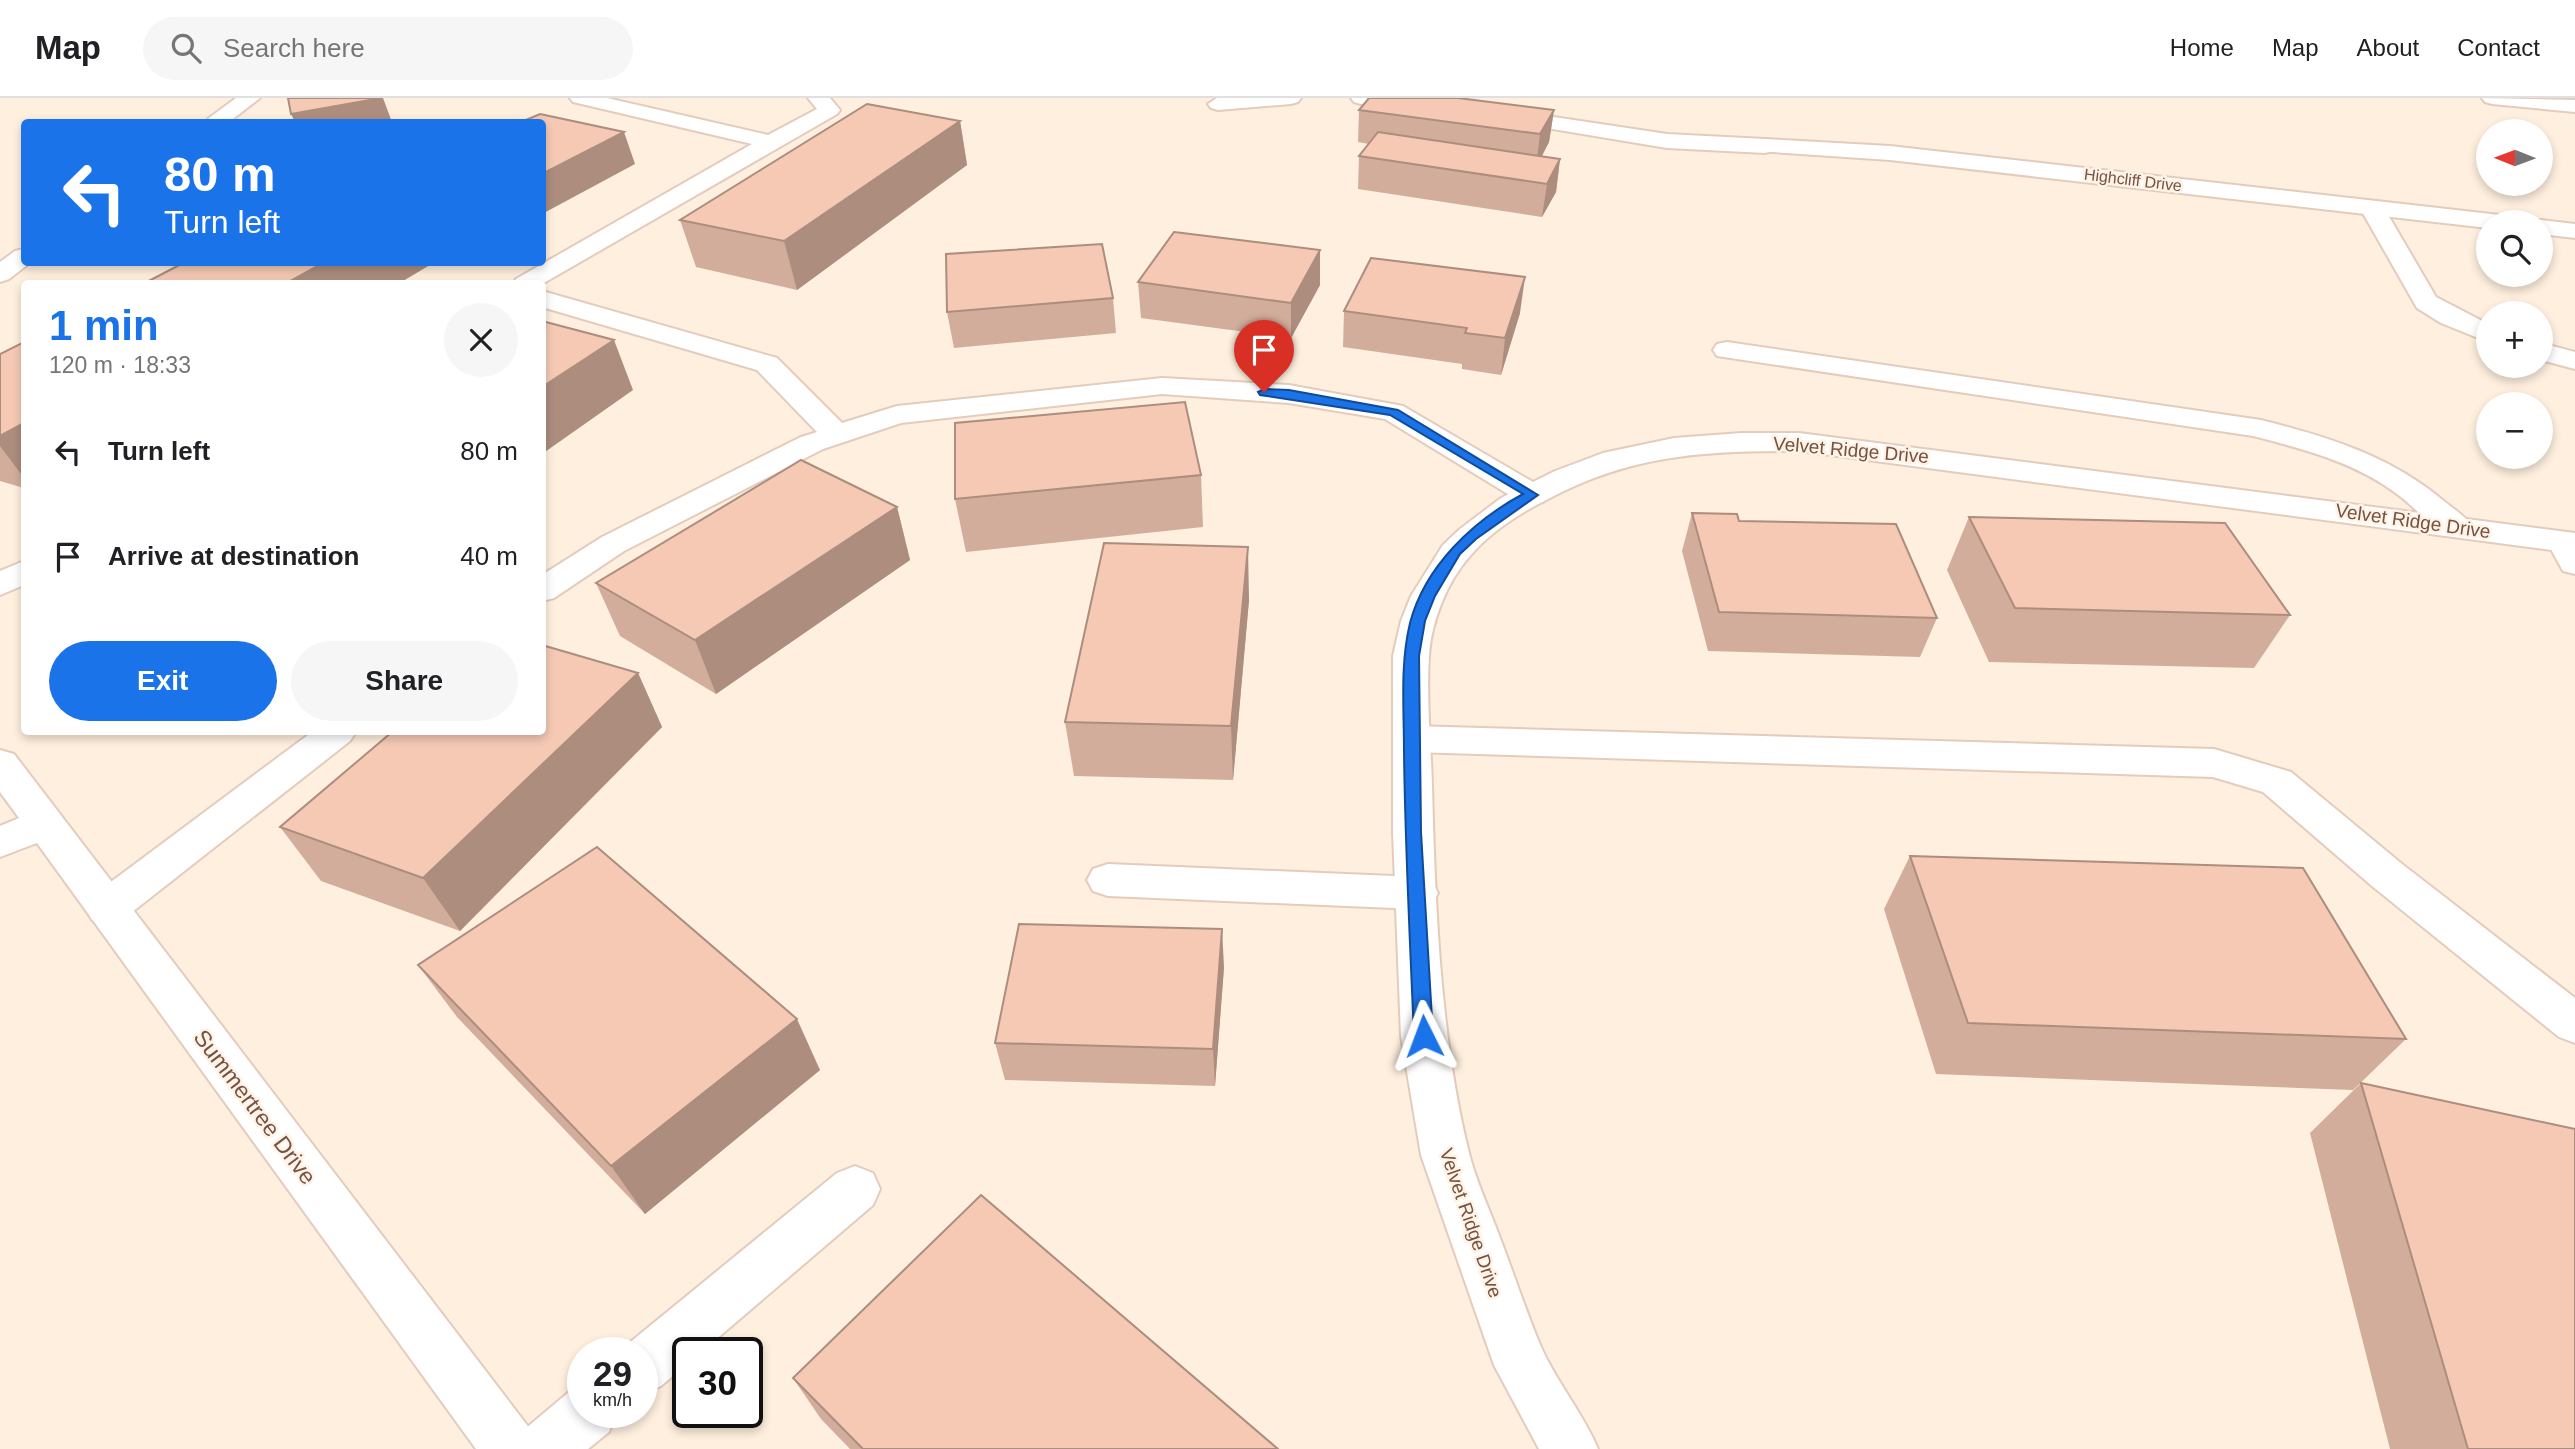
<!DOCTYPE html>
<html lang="en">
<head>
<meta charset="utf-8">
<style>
	body { margin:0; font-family:Helvetica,sans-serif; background:#f6f6f6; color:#202124; height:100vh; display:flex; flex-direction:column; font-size:26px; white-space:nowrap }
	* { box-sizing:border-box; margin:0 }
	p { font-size:23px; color:#757577 }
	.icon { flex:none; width:38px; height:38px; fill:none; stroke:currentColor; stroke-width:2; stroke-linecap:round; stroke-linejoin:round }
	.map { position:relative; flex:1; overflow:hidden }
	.drawer { position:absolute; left:21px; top:182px; width:525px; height:455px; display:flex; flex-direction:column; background:#fff; border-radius:7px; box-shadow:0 4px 10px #0003 }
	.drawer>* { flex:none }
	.hud { position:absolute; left:21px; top:21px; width:525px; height:147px; border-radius:7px; box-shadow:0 4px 10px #0003; background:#1a73e8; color:#fff; overflow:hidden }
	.needle { width:46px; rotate:271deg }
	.buttons { position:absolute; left:2476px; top:21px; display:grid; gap:14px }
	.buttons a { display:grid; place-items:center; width:77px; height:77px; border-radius:50%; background:#fff; box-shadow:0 4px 10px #0003; font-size:35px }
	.speed { position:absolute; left:567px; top:1239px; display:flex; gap:14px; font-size:35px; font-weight:700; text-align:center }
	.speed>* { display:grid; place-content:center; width:91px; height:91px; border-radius:50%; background:#fff; box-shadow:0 4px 10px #0003; line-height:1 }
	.speed small { font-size:18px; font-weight:400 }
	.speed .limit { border:4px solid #111; border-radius:10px; background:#fff; color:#111 }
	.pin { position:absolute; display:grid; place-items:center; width:60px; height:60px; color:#fff; margin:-72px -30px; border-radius:50% 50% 50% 0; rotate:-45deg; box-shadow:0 0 7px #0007 }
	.pin .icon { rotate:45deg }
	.me { position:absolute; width:77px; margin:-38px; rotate:357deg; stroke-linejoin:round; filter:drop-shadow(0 0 5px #0008) }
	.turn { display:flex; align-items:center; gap:24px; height:147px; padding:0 28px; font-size:32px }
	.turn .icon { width:91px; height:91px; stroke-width:2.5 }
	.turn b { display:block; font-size:49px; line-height:60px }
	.round { display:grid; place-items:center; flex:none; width:74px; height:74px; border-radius:37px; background:#f6f6f6 }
	.headline { display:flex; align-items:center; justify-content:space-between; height:119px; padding:0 28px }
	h1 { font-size:42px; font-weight:700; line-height:52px; color:#1a73e8 }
	.primary-button { display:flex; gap:14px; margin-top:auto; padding:14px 28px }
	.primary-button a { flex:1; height:80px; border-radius:42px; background:#1a73e8; color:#fff; font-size:28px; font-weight:700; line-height:80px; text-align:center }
	.primary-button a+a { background:#f6f6f6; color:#202124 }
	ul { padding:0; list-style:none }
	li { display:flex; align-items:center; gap:21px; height:105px; padding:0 28px }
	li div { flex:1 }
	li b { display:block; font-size:26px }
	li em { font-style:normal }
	header { display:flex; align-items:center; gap:42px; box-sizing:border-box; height:98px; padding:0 35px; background:#fff; border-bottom:2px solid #e0e0e0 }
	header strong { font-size:33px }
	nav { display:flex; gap:38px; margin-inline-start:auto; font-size:24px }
	.search { width:490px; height:63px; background:#f6f6f6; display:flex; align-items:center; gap:18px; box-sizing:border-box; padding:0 24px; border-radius:38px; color:#757577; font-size:26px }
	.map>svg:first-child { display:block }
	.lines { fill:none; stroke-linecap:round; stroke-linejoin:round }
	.service-casing { stroke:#e4ccbd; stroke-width:4 }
	.minor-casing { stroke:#e4ccbd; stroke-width:4 }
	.service { fill:#fff; fill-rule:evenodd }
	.minor { fill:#fff; fill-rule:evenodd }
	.wall { fill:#d3ad9b }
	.shaded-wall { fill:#ac8d7e }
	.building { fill:#f5c9b4; stroke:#ac8d7e; stroke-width:2 }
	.route { fill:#1a73e8; stroke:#114b97; stroke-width:2 }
	.labels { text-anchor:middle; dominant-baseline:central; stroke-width:5; stroke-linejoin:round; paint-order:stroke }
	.far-street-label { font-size:16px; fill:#765245; stroke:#fff3e6 }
	.street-label { font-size:19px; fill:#765245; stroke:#fff3e6 }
	.near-street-label { font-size:23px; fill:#765245; stroke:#fff3e6 }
</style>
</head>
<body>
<header>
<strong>Map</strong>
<div class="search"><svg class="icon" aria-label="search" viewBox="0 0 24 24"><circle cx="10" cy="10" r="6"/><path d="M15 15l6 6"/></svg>Search here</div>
<nav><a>Home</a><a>Map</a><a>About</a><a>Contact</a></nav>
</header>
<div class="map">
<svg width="2575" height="1351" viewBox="0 0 2575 1351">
	<rect width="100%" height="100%" fill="#feefde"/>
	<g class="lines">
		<g class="service-casing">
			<g id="service">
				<path d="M 236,0 L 260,0 L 229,24 L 206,24 L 209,20 Z"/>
				<path d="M 570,0 L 607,0 L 768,37 L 817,11 L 808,0 L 830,0 L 840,12 L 837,16 L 542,186 L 513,186 L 516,181 L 752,46 L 573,4 Z"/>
				<path d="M 1217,0 L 1301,0 L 1298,4 L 1291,6 L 1218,12 L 1211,10 L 1208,6 Z"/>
				<path d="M 1351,0 L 1413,0 L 1427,3 L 1430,7 L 1427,11 L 1420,13 L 1361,6 L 1354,4 Z"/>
				<path d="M 1500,11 L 1667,36 L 1765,41 L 1773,43 L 1776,48 L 1773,53 L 1765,55 L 1667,50 L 1493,21 L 1490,17 L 1493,13 Z"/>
				<path d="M 2372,103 L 2380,105 L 2384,110 L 2436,199 L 2488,226 L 2488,244 L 2441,225 L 2417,210 L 2360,110 L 2364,105 Z"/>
				<path d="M 24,151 L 24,164 L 31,164 L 9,181 L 0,184 L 0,164 L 15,153 Z"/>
				<path d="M 542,193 L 777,260 L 842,325 L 897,308 L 1162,280 L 1289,287 L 1403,308 L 1543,390 L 1548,397 L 1543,404 L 1532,406 L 1521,404 L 1385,321 L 1289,305 L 1162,296 L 901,325 L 823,351 L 624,453 L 554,500 L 542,503 L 542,477 L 602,439 L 801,339 L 817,334 L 757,272 L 542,209 Z"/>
				<path d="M 1727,244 L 2261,322 C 2329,339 2391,358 2445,404 C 2455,412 2466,419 2473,429 L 2468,436 C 2439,443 2419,411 2397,396 C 2355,364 2303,351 2253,338 L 1717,258 L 1713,252 L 1717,246 Z"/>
				<path d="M 2541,245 L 2575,254 L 2575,271 L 2541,262 Z"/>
				<path d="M 2563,434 L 2575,438 L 2575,476 L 2563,473 L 2547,444 L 2552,437 Z"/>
				<path d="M 24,463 L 24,487 L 0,497 L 0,473 Z"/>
				<path d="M 1412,628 L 2214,651 L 2291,674 L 2402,766 L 2575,900 L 2575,945 L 2559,939 L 2372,788 L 2263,694 L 2213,679 L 1412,654 L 1399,650 L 1393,641 L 1399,632 Z"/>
				<path d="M 312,634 L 356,634 L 350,643 L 122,822 L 107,827 L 92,822 L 86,810 L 92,798 Z"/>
				<path d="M 1108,766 L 1417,779 L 1432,784 L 1438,795 L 1432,806 L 1417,811 L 1108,798 L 1093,793 L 1087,782 L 1093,771 Z"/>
				<path d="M 855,1068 L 873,1075 L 880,1091 L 873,1107 L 700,1255 L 688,1255 L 688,1265 L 661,1288 L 642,1296 L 642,1255 L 621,1255 L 623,1250 L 837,1075 Z"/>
				<path d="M 583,1289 L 583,1314 L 617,1314 L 609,1334 L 588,1351 L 517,1351 L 525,1331 L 569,1294 Z"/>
			</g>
		</g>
		<g class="minor-casing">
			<g id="minor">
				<path d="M 2482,0 L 2575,2 L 2575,14 L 2492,6 L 2485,4 Z"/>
				<path d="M 1765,41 L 1890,48 L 2500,117 L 2508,119 L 2512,124 L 2488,124 L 2488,130 L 1890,62 L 1757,53 L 1754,48 L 1757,43 Z"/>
				<path d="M 2541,122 L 2575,126 L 2575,140 L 2541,136 L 2541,124 L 2532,124 Z"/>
				<path d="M 1741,335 L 1799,335 L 2575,435 L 2575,455 L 1799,353 C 1705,353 1633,356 1548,401 C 1520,415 1490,434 1470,458 C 1447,484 1431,524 1429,558 C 1426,601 1431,646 1432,688 C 1435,807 1440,939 1469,1055 C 1476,1084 1490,1112 1500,1140 C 1514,1176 1526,1214 1541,1249 C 1557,1285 1583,1315 1598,1351 L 1539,1351 L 1494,1267 L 1421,1057 L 1401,938 L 1393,734 L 1393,558 L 1401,523 L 1411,498 L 1443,447 L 1460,431 L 1501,400 L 1555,373 L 1603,355 L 1674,340 Z"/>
				<path d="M 0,652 L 14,656 L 530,1331 L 538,1351 L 476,1351 L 37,745 L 0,759 L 0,728 L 19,720 L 0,694 Z"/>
			</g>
		</g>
		<use href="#service" class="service"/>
		<use href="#minor" class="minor"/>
	</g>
	<g class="wall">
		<path d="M 1359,12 L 1554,12 L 1549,44 L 1542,58 L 1560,61 L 1556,94 L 1542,119 L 1358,91 L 1359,58 L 1369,46 L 1358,44 Z"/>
		<path d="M 960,23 L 967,67 L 797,192 L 696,169 L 680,122 Z"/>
		<path d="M 1138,184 L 1320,187 L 1291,240 L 1141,220 Z"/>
		<path d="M 1113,200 L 1116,235 L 954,250 L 947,214 Z"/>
		<path d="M 1344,213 L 1520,215 L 1501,277 L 1462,271 L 1462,266 L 1343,249 Z"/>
		<path d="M 24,244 L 24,390 L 0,383 L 0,256 Z"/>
		<path d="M 1201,377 L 1203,429 L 966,454 L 955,401 Z"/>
		<path d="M 897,409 L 910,462 L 716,596 L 620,538 L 596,485 Z"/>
		<path d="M 1692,415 L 1739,423 L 1937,520 L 1920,559 L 1708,553 L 1682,453 Z"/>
		<path d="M 1969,419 L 2290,517 L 2254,570 L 1989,564 L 1947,472 Z"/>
		<path d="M 1249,502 L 1233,682 L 1074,678 L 1065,624 Z"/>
		<path d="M 638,575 L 662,629 L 460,833 L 321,783 L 280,729 Z"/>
		<path d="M 1910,758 L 2406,941 L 2353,992 L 1936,976 L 1884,811 Z"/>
		<path d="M 418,867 L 820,972 L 645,1116 L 457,919 Z"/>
		<path d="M 1224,869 L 1215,988 L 1005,982 L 995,945 Z"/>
		<path d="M 2361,985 L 2575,1351 L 2390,1351 L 2310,1035 Z"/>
		<path d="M 793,1280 L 1278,1351 L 850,1351 L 821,1321 Z"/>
	</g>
	<g class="shaded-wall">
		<path d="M 381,0 L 383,0 L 392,24 L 295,24 L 291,16 Z"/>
		<path d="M 1554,12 L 1549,44 L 1536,69 L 1540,36 Z"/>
		<path d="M 960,23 L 967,67 L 797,192 L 784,143 Z"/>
		<path d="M 624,34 L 635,66 L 542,116 L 542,76 Z"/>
		<path d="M 1560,61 L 1556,94 L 1542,119 L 1547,86 Z"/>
		<path d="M 1320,152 L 1320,187 L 1291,240 L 1291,205 Z"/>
		<path d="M 325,164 L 435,164 L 398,186 L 285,186 Z"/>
		<path d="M 1525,179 L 1520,215 L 1501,277 L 1505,240 Z"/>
		<path d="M 614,242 L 633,292 L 542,356 L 542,289 Z"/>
		<path d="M 24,325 L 24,380 L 0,348 L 0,338 Z"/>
		<path d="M 897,409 L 910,462 L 716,596 L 695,542 Z"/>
		<path d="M 1248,449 L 1249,502 L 1233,682 L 1231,628 Z"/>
		<path d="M 638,575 L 662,629 L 460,833 L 423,780 Z"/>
		<path d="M 1222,831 L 1224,869 L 1215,988 L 1213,951 Z"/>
		<path d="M 797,921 L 820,972 L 645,1116 L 611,1068 Z"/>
	</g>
	<g class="building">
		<path d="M 288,0 L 381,0 L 291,16 Z"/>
		<path d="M 1369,0 L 1458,0 L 1554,12 L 1540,36 L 1359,12 Z"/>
		<path d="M 867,6 L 960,23 L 784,143 L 680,122 Z"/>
		<path d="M 540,16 L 624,34 L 542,76 L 542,24 L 521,24 Z"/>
		<path d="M 1378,34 L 1560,61 L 1547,86 L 1359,58 Z"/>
		<path d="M 1174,134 L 1320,152 L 1291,205 L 1138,184 Z"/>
		<path d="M 1102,146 L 1113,200 L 947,214 L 946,156 Z"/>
		<path d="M 1371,160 L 1525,179 L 1505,240 L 1465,235 L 1467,230 L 1344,213 Z"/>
		<path d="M 185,164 L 325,164 L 285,186 L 143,186 Z"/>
		<path d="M 542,223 L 614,242 L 542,289 Z"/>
		<path d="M 24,244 L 24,325 L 0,338 L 0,256 Z"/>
		<path d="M 1185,304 L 1201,377 L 955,401 L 955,325 Z"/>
		<path d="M 801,362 L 897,409 L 695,542 L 596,485 Z"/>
		<path d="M 1692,415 L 1737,416 L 1739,423 L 1896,426 L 1937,520 L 1719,514 Z"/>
		<path d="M 1969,419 L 2225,425 L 2290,517 L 2015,510 Z"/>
		<path d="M 1104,445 L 1248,449 L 1231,628 L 1065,624 Z"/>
		<path d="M 542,547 L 638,575 L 423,780 L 280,729 L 392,634 L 542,634 Z"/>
		<path d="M 597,749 L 797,921 L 611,1068 L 418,867 Z"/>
		<path d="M 1910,758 L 2303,770 L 2406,941 L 1968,925 Z"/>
		<path d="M 1019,826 L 1222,831 L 1213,951 L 995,945 Z"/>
		<path d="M 2361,985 L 2575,1031 L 2575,1351 L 2468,1351 Z"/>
		<path d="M 981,1097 L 1278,1351 L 863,1351 L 793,1280 Z"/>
	</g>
	<path class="route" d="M 1264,291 L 1289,292 L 1398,312 L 1538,397 L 1476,441 L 1460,456 L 1435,498 L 1425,523 L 1419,558 L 1421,734 L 1433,938 L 1430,944 L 1424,946 L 1417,944 L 1414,938 C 1410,843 1405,747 1404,652 C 1404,610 1400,566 1410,525 C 1425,468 1473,423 1523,396 L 1390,317 L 1260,297 L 1258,294 Z"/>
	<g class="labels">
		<g class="far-street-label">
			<text transform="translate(2133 82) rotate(7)">Highcliff Drive</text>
		</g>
		<g class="street-label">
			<text transform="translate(1851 352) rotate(5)">Velvet Ridge Drive</text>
			<text transform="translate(2413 423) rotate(8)">Velvet Ridge Drive</text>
			<text transform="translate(1471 1125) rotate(71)">Velvet Ridge Drive</text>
		</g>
		<g class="near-street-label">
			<text transform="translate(255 1009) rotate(53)">Summertree Drive</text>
		</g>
	</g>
</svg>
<div class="buttons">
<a><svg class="needle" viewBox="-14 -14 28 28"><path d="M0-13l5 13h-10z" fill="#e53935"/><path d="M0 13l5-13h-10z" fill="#757577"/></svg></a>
<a><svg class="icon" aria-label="search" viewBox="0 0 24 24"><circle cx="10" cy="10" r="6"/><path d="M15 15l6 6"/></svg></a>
<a>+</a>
<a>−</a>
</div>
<div class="speed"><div>29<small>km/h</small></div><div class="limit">30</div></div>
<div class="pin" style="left:1264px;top:294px;background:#d93025"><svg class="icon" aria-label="arrive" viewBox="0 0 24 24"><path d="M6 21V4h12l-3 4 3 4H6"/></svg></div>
<svg class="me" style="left:1424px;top:938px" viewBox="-20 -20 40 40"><path d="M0-17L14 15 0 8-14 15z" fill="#1a73e8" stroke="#fff" stroke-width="4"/></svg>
<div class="hud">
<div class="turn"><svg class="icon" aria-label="left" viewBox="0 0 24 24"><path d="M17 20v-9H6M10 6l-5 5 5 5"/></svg><div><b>80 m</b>Turn left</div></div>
</div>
<section class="drawer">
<div class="headline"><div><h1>1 min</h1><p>120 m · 18:33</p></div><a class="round"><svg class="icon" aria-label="close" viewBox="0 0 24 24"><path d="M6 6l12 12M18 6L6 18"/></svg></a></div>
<ul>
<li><svg class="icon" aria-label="left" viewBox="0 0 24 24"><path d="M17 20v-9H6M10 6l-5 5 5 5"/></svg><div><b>Turn left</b></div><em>80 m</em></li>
<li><svg class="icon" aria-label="arrive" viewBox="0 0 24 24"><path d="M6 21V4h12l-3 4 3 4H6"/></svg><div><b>Arrive at destination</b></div><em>40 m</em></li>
</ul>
<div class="primary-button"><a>Exit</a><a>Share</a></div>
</section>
</div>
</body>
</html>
